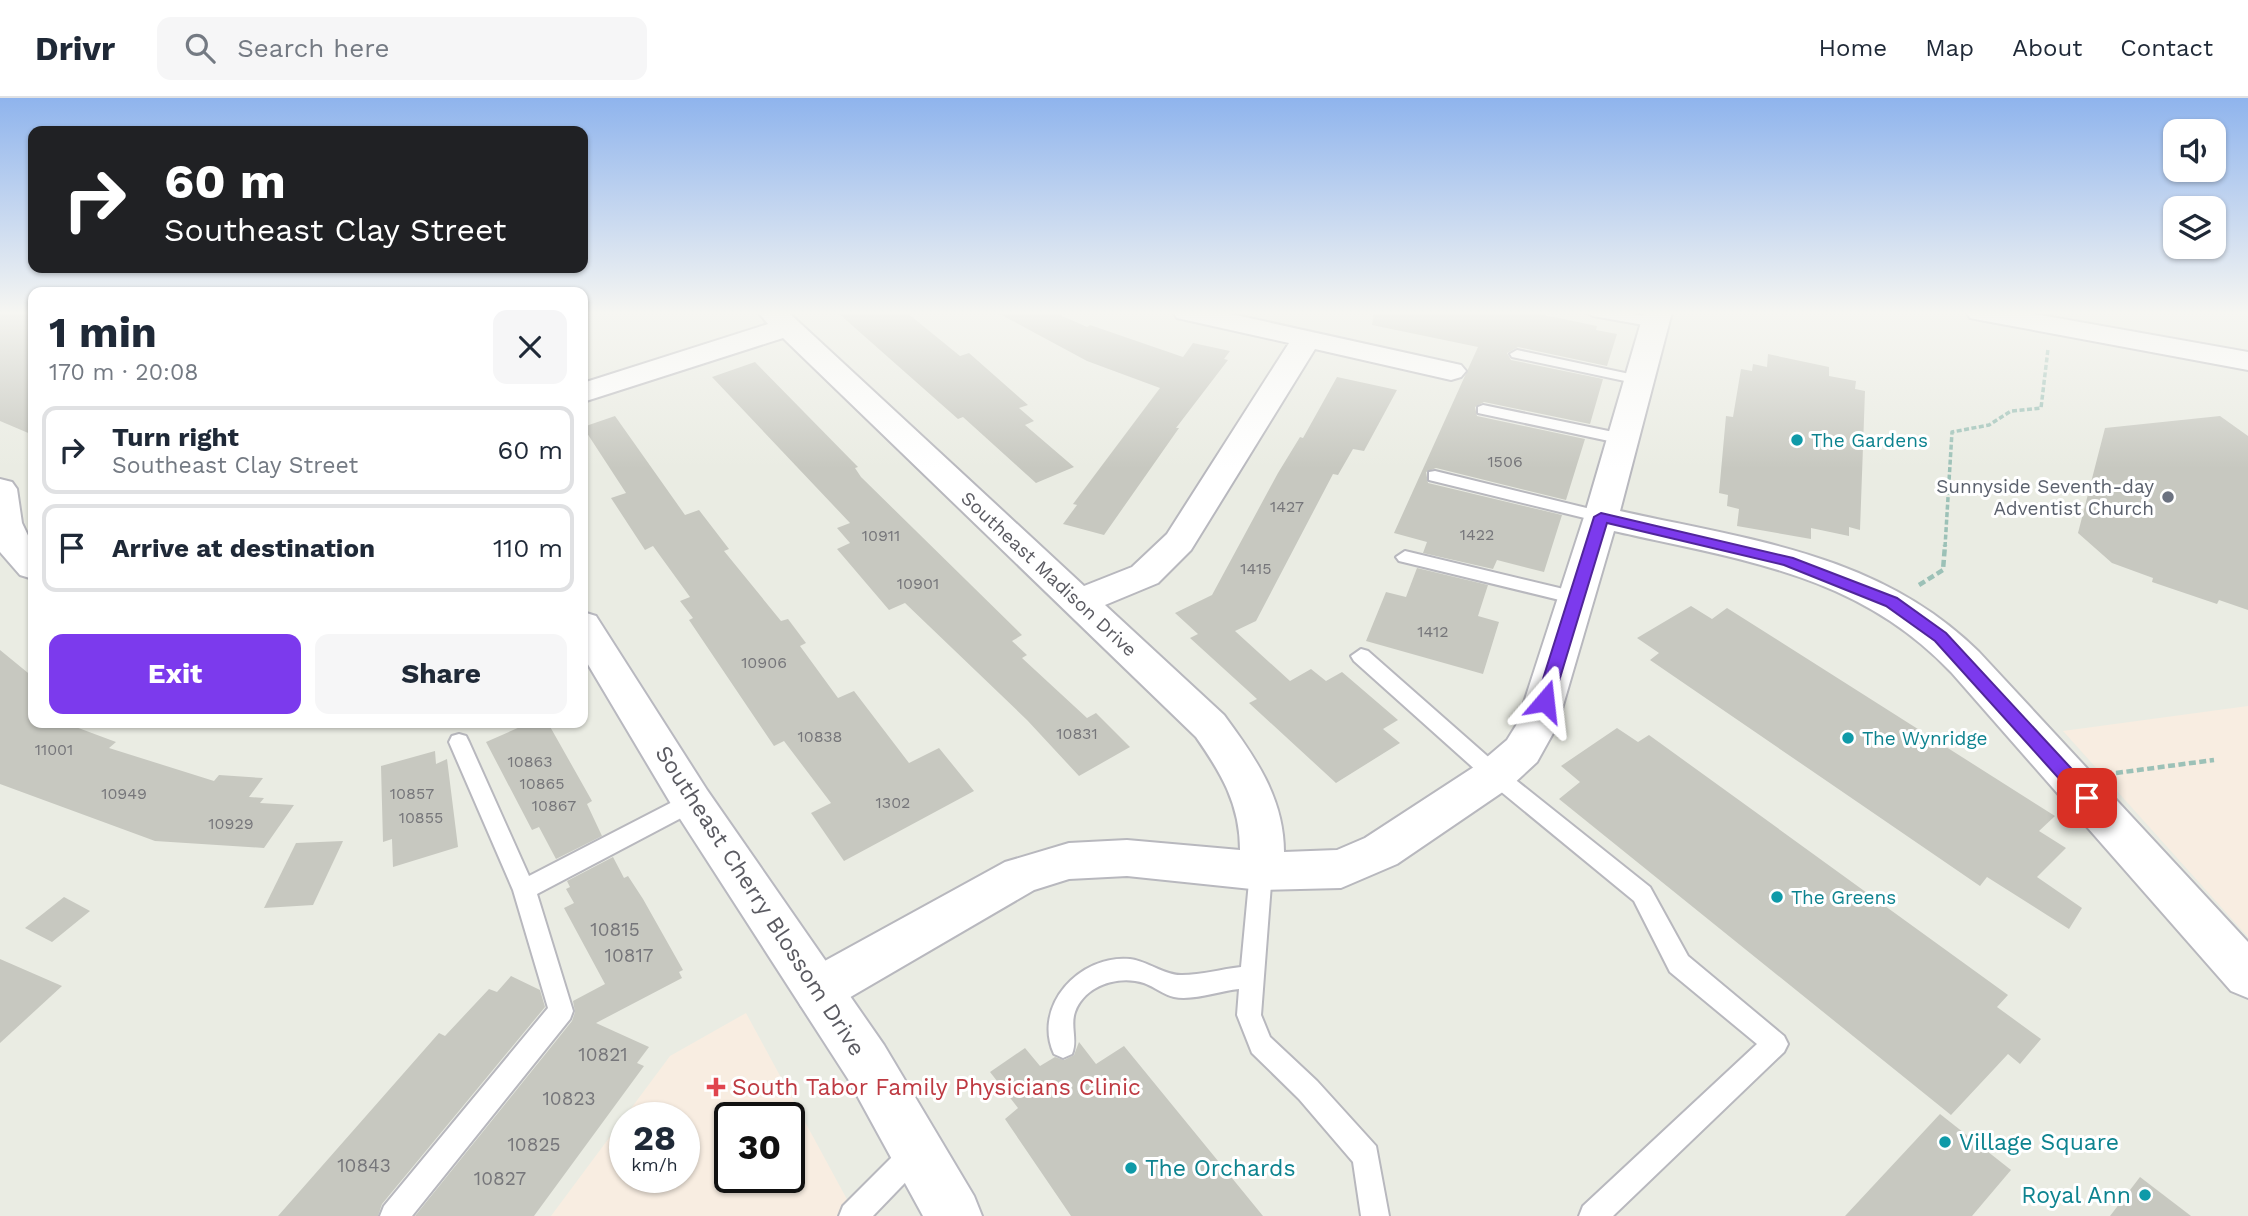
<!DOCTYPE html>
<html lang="en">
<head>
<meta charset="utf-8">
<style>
	body { margin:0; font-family:"Work Sans",sans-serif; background:#f6f6f7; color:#1f2937; height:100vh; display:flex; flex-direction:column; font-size:26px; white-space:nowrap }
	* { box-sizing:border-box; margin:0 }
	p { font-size:23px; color:#747a83 }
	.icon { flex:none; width:38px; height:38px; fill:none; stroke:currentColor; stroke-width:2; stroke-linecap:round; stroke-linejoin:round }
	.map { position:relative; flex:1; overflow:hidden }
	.sheet { position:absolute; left:28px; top:189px; width:560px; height:441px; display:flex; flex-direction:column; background:#fff; border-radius:14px; box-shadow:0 2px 5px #0004 }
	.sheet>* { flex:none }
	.banner { position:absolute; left:28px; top:28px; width:560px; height:147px; border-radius:14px; box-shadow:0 2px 5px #0004; background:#202124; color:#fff; overflow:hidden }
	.controls { position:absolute; left:2163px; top:21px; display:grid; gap:14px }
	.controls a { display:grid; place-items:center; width:63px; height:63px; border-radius:14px; background:#fff; box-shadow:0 2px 5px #0004; font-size:35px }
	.speed { position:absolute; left:609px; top:1004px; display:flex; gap:14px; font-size:35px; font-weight:700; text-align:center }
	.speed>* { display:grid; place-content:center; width:91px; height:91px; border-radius:50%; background:#fff; box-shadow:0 2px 5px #0004; line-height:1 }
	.speed small { font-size:18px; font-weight:400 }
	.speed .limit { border:4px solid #111; border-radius:10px; background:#fff; color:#111 }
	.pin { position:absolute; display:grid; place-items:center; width:60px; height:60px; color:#fff; margin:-30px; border-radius:14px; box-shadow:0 4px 10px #0006 }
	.me { position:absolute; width:77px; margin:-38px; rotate:17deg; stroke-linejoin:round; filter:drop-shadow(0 0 5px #0008) }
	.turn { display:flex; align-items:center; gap:24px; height:147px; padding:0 21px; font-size:32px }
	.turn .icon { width:91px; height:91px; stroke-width:2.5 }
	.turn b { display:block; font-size:49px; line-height:60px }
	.round { display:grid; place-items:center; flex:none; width:74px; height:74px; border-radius:14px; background:#f6f6f7 }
	.headline { display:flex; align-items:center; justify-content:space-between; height:119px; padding:0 21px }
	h1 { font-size:42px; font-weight:700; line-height:52px }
	.action { display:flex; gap:14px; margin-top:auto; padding:14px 21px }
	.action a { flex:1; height:80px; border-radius:14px; background:#7c3aed; color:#fff; font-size:28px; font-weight:700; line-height:80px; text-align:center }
	.action a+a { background:#f6f6f7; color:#1f2937 }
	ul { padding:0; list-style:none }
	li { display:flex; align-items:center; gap:21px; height:88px; margin:0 14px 10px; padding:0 7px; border:4px solid #e0e1e3; border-radius:14px }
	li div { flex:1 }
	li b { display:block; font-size:26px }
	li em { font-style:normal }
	header { display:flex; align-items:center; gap:42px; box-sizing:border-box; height:98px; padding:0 35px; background:#fff; border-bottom:2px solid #e0e1e3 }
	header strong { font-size:33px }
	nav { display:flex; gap:38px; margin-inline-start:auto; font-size:24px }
	.search { width:490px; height:63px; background:#f6f6f7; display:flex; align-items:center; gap:18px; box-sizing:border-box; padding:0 24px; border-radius:14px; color:#747a83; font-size:26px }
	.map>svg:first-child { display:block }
	.medical { fill:#f8ede1; fill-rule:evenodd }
	.building { fill:#c7c8c0 }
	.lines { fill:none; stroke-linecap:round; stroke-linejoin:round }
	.service-casing { stroke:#b8b8be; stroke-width:4 }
	.minor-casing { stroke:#b8b8be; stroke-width:4 }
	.tertiary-casing { stroke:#b8b8be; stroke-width:4 }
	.secondary-casing { stroke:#b9b9c0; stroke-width:4 }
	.path-far1 { stroke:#9cc1b7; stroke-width:3.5; stroke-dasharray:5 2.5; stroke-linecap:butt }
	.path { stroke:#9cc1b7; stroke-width:4.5; stroke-dasharray:7 3.5; stroke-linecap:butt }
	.service { fill:#fff; fill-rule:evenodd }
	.minor { fill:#fff; fill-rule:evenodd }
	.tertiary { fill:#fff; fill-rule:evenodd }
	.secondary { fill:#fff; fill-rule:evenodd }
	.route { fill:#7c3aed; stroke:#51269a; stroke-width:2 }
	.culture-dot { fill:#0f9aa8; stroke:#fff; stroke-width:2.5 }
	.worship-dot { fill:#6b7280; stroke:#fff; stroke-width:2.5 }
	.health-dot { fill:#e0444e; stroke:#fff; stroke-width:2.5 }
	.labels { text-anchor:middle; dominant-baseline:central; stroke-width:6; stroke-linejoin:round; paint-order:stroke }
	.number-label { font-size:16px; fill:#76767a }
	.culture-label { font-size:19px; fill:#0d838f; stroke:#fff; text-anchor:start }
	.worship-label { font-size:19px; fill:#5b616d; stroke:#fff; text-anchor:end }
	.street-label { font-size:19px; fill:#5b5b62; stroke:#fff }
	.near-number-label { font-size:19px; fill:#76767a }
	.near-street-label { font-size:23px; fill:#5b5b62; stroke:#fff }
	.near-health-label { font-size:23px; fill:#be3a42; stroke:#fff; text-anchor:start }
	.near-culture-label { font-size:23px; fill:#0d838f; stroke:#fff; text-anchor:start }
</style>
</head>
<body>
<header>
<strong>Drivr</strong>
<div class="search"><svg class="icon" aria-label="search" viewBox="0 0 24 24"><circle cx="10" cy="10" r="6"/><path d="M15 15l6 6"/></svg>Search here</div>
<nav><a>Home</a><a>Map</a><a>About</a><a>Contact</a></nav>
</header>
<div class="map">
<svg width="2248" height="1118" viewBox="0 0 2248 1118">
	<rect width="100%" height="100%" fill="#eaece3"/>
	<g class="medical">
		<path d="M 2248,608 L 2248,839 L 2063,633 Z"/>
		<path d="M 746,915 L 856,1118 L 551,1118 L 670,958 ZM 625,1020 L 684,1020 L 684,1080 L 625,1080 ZM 730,1020 L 789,1020 L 789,1080 L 730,1080 Z"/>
	</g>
	<g class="building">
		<path d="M 0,214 L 33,214 L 33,337 L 0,323 Z"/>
		<path d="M 837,214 L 906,214 L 960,258 L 969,255 L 1028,307 L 1019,310 L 1034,323 L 1025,327 L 1074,369 L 1036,385 L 963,319 L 958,321 Z"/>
		<path d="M 996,214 L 1053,214 L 1087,229 L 1090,227 L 1183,259 L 1193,245 L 1230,253 L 1224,261 L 1228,262 L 1176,330 L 1179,330 L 1104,437 L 1063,426 L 1077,407 L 1073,406 L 1160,290 L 1087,263 Z"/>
		<path d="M 1374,214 L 1529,214 L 1597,228 L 1596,232 L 1617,236 L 1607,268 L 1518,249 L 1507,255 L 1511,262 L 1603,281 L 1590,326 L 1484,304 L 1475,309 L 1477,318 L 1585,341 L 1566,402 L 1436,370 L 1426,374 L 1428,385 L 1562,417 L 1544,474 L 1497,462 L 1493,471 L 1423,455 L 1427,444 L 1394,435 L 1478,249 L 1372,227 Z"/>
		<path d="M 1768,256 L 1829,269 L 1829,278 L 1856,283 L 1855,291 L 1865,293 L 1860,432 L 1849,429 L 1849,438 L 1811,430 L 1811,441 L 1737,428 L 1739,411 L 1727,408 L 1728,397 L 1719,395 L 1726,318 L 1733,319 L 1741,271 L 1752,273 L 1753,266 L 1767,269 Z"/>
		<path d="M 755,264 L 858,369 L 855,370 L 861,379 L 1022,537 L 1012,543 L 1027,557 L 1022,560 L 1087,620 L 1096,615 L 1130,649 L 1079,678 L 1027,622 L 905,505 L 889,512 L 837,451 L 850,445 L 837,430 L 850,425 L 712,279 Z"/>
		<path d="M 1337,279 L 1397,292 L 1364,353 L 1353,351 L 1338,377 L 1333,376 L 1256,523 L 1235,533 L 1290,583 L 1311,571 L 1326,583 L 1342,574 L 1398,622 L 1383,631 L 1400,645 L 1336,685 L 1249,605 L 1257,601 L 1190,540 L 1198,536 L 1175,515 L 1212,497 L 1278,375 L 1300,339 L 1303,340 Z"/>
		<path d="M 615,318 L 685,417 L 699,412 L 729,451 L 724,453 L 781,523 L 788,521 L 806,545 L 800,548 L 838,600 L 854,593 L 909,665 L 939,650 L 974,693 L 844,763 L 811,715 L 831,705 L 784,643 L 774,648 L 689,522 L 693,520 L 680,503 L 690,499 L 653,448 L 645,452 L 611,400 L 626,395 L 583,329 Z"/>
		<path d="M 2220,318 L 2248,338 L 2248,512 L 2219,502 L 2217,506 L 2152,484 L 2153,480 L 2112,465 L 2078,435 L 2105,330 Z"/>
		<path d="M 1417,470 L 1488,487 L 1478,518 L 1499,524 L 1483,576 L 1366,543 L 1386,494 L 1406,499 Z"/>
		<path d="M 1691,508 L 1712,521 L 1727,510 L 2055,718 L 2039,733 L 2066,750 L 2037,779 L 2082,810 L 2069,831 L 1987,779 L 1980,788 L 1650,562 L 1659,555 L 1637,540 Z"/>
		<path d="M 0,552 L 33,579 L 33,625 L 65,625 L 116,644 L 109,650 L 214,683 L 219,677 L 263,680 L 249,699 L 264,700 L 260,705 L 294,707 L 264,750 L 155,743 L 0,686 Z"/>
		<path d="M 529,625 L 548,625 L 592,703 L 587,706 L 602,738 L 556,761 L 539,729 L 532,732 L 486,644 Z"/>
		<path d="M 1617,630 L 1638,644 L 1649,637 L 2008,897 L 1997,909 L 2041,941 L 2020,966 L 2008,956 L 1951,1017 L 1559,701 L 1580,684 L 1561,668 Z"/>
		<path d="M 435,653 L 436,666 L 447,661 L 458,749 L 393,769 L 392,741 L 383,744 L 381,668 Z"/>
		<path d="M 343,743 L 313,807 L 264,810 L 296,745 Z"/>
		<path d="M 613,759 L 624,780 L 628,778 L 643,801 L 683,872 L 679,874 L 682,880 L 596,925 L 649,949 L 637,965 L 644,968 L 534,1118 L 415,1118 L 572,923 L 575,914 L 573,903 L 605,886 L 564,810 L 574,805 L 566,791 L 570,789 L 567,783 Z"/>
		<path d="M 64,799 L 90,813 L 52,844 L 25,830 Z"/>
		<path d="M 0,861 L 62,888 L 0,945 Z"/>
		<path d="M 511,878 L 540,892 L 545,909 L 382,1106 L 378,1118 L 278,1118 L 439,935 L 445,938 L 489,891 L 497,894 Z"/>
		<path d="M 1079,944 L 1096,966 L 1124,948 L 1263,1118 L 1071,1118 L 1005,1021 L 1018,1010 L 990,974 L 1025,950 L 1040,968 L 1055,959 L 1064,962 L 1074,957 Z"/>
		<path d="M 1940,1016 L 2011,1072 L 1972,1118 L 1845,1118 Z"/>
		<path d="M 2140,1079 L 2191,1118 L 2110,1118 Z"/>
	</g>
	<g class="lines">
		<g class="service-casing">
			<g id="service">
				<path d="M 1586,214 C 1604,213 1648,214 1662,225 L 1655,229 L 1593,218 Z"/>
				<path d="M 1517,252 L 1639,278 L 1646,282 L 1639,286 L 1512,259 L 1510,256 Z"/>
				<path d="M 1483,307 L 1623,336 L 1631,341 L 1623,346 L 1478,315 L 1478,309 Z"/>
				<path d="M 1435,373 L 1607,415 L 1610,419 L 1601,424 L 1429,382 L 1429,374 Z"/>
				<path d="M 1405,453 L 1576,494 L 1585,500 L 1576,506 L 1399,463 L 1396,459 Z"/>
				<path d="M 1361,551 L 1368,553 L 1502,671 L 1650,789 L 1688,858 L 1784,938 L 1788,946 L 1784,954 L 1613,1118 L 1579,1118 L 1583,1108 L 1757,946 L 1670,874 L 1634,803 L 1488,683 L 1354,563 L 1351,558 Z"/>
				<path d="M 459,636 L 466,638 L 469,644 L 529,778 L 684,698 L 692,695 L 700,698 L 703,704 L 700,710 L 537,796 L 573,913 L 570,921 L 412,1118 L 380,1118 L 384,1108 L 548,910 L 513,792 L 449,644 L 452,638 Z"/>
				<path d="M 1261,764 L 1269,766 L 1272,773 L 1261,917 L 1270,939 L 1317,983 L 1376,1048 L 1389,1118 L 1361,1118 L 1353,1064 L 1299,1001 L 1252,955 L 1237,917 L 1239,891 C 1220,893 1192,903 1174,899 C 1164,897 1155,889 1144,885 C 1119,877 1085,887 1075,914 C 1070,928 1078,942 1072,956 L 1063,960 L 1054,956 C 1032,908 1080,856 1130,861 C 1147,863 1166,878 1182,877 C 1201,877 1222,871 1241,869 L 1250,773 L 1253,766 Z"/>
				<path d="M 915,1042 L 925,1046 L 929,1055 L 925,1064 L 873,1118 L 839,1118 L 843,1108 L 905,1046 Z"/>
			</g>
		</g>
		<g class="minor-casing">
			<g id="minor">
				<path d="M 758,214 L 788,214 L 1084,488 L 1132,469 L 1167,436 L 1289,245 L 1177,220 L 1173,214 L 1222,214 L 1461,267 L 1466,273 L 1461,279 L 1451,282 L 1315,251 L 1191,452 L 1158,485 L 1105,507 L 1224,617 C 1255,659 1284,700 1284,754 L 1337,752 L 1365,740 L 1480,665 L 1507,642 L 1517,626 L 1584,419 L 1644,214 L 1672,214 L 1620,413 C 1750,442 1880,456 1979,554 L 2248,844 L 2248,900 L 2231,893 L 1951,574 C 1857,475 1740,462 1614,433 L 1557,628 L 1537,664 L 1510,689 L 1397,766 L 1341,790 L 1261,792 L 1127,778 L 1069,781 L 1034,792 L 835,908 L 818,914 L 801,908 L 794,892 L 801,876 L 1005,764 L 1069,745 L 1127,742 L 1240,752 C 1240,706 1221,675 1196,639 L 783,240 L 583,304 L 583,285 L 768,226 Z"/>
				<path d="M 0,381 L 12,384 L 17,391 L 22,425 L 33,448 L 33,481 L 20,477 L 0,454 Z"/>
			</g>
		</g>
		<g class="tertiary-casing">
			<path id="tertiary" d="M 1966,214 L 2023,214 L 2248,254 L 2248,272 L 1980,222 L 1970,220 Z"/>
		</g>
		<g class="secondary-casing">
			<path id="secondary" d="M 583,514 L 596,518 L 707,692 L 884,947 L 974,1098 L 982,1118 L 923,1118 L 848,981 L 677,716 L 583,558 Z"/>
		</g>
		<path class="path-far1" d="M 1945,449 L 1952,334 L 1989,327 L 2011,313 L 2041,310 L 2048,251"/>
		<g class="path">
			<path d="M 1919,487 L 1943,472 L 1945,447"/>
			<path d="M 2116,675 L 2214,662"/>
		</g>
		<use href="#service" class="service"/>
		<use href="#minor" class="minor"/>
		<use href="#tertiary" class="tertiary"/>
		<use href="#secondary" class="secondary"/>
	</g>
	<linearGradient id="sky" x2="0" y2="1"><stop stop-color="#8fb4ed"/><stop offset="0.58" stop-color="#f6f6f2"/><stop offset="1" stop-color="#f6f6f2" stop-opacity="0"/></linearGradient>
	<rect width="2248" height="370" fill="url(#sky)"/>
	<path class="route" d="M 1601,415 L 1793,460 L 1897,500 L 1946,535 L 2094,695 L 2096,700 L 2094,705 L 2081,705 L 1935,543 L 1886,508 L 1784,467 L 1607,425 L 1553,603 L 1545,609 L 1539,607 L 1536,603 L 1594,419 Z"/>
	<g class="culture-dot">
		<circle cx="1797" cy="342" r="7"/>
		<circle cx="1848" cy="640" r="7"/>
		<circle cx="1777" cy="799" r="7"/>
		<circle cx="1945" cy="1044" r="7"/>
		<circle cx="1131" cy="1070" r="7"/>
		<circle cx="2145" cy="1097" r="7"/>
	</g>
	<circle class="worship-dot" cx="2168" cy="399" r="7"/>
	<path class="health-dot" d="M712.5 978.5h7v7h7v7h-7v7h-7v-7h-7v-7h7z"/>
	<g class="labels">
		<g class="number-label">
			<text x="1505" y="363">1506</text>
			<text x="1287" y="408">1427</text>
			<text x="1477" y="436">1422</text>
			<text x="881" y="437">10911</text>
			<text x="1256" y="470">1415</text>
			<text x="918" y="485">10901</text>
			<text x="1433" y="533">1412</text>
			<text x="764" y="564">10906</text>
			<text x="1077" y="635">10831</text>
			<text x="820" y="638">10838</text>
			<text x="54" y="651">11001</text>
			<text x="530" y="663">10863</text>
			<text x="542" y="685">10865</text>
			<text x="124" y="695">10949</text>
			<text x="412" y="695">10857</text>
			<text x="893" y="704">1302</text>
			<text x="554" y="707">10867</text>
			<text x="421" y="719">10855</text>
			<text x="231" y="725">10929</text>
		</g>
		<g class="culture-label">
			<text x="1811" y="342">The Gardens</text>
			<text x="1862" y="640">The Wynridge</text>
			<text x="1791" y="799">The Greens</text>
		</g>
		<g class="worship-label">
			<text x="2154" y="388">Sunnyside Seventh-day<tspan x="2154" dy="22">Adventist Church</tspan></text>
		</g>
		<g class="street-label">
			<text transform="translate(1049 476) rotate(43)">Southeast Madison Drive</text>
		</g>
		<g class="near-number-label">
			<text x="615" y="831">10815</text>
			<text x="629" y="857">10817</text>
			<text x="603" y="956">10821</text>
			<text x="569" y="1000">10823</text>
			<text x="534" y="1046">10825</text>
			<text x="364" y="1067">10843</text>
			<text x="500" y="1080">10827</text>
		</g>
		<g class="near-street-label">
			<text transform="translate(760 803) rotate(57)">Southeast Cherry Blossom Drive</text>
		</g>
		<g class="near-health-label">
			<text x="732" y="989">South Tabor Family Physicians Clinic</text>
		</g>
		<g class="near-culture-label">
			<text x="1959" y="1044">Village Square</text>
			<text x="1145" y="1070">The Orchards</text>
			<text x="2131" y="1097" text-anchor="end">Royal Ann</text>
		</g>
	</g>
</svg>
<div class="controls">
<a><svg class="icon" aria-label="sound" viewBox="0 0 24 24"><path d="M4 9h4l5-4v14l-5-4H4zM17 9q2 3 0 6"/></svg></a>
<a><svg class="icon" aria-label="layers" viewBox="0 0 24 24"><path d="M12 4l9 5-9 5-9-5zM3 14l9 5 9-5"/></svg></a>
</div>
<div class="speed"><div>28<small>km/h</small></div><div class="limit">30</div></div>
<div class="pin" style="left:2087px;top:700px;background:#d93025"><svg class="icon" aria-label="arrive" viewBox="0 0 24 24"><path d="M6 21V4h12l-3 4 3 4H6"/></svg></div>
<svg class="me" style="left:1545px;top:603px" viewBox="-20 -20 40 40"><path d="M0-17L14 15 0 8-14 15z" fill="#7c3aed" stroke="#fff" stroke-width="4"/></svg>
<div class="banner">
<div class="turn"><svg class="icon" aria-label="right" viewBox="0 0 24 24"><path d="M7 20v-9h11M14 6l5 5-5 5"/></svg><div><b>60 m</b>Southeast Clay Street</div></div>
</div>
<section class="sheet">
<div class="headline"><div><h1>1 min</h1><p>170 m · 20:08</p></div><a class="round"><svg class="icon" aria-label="close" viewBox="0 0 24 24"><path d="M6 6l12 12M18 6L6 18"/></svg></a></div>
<ul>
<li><svg class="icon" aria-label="right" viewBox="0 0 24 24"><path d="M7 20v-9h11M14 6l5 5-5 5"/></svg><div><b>Turn right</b><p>Southeast Clay Street</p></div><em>60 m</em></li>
<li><svg class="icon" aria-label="arrive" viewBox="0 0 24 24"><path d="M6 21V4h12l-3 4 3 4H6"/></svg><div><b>Arrive at destination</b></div><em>110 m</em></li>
</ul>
<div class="action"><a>Exit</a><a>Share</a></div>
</section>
</div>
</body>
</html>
